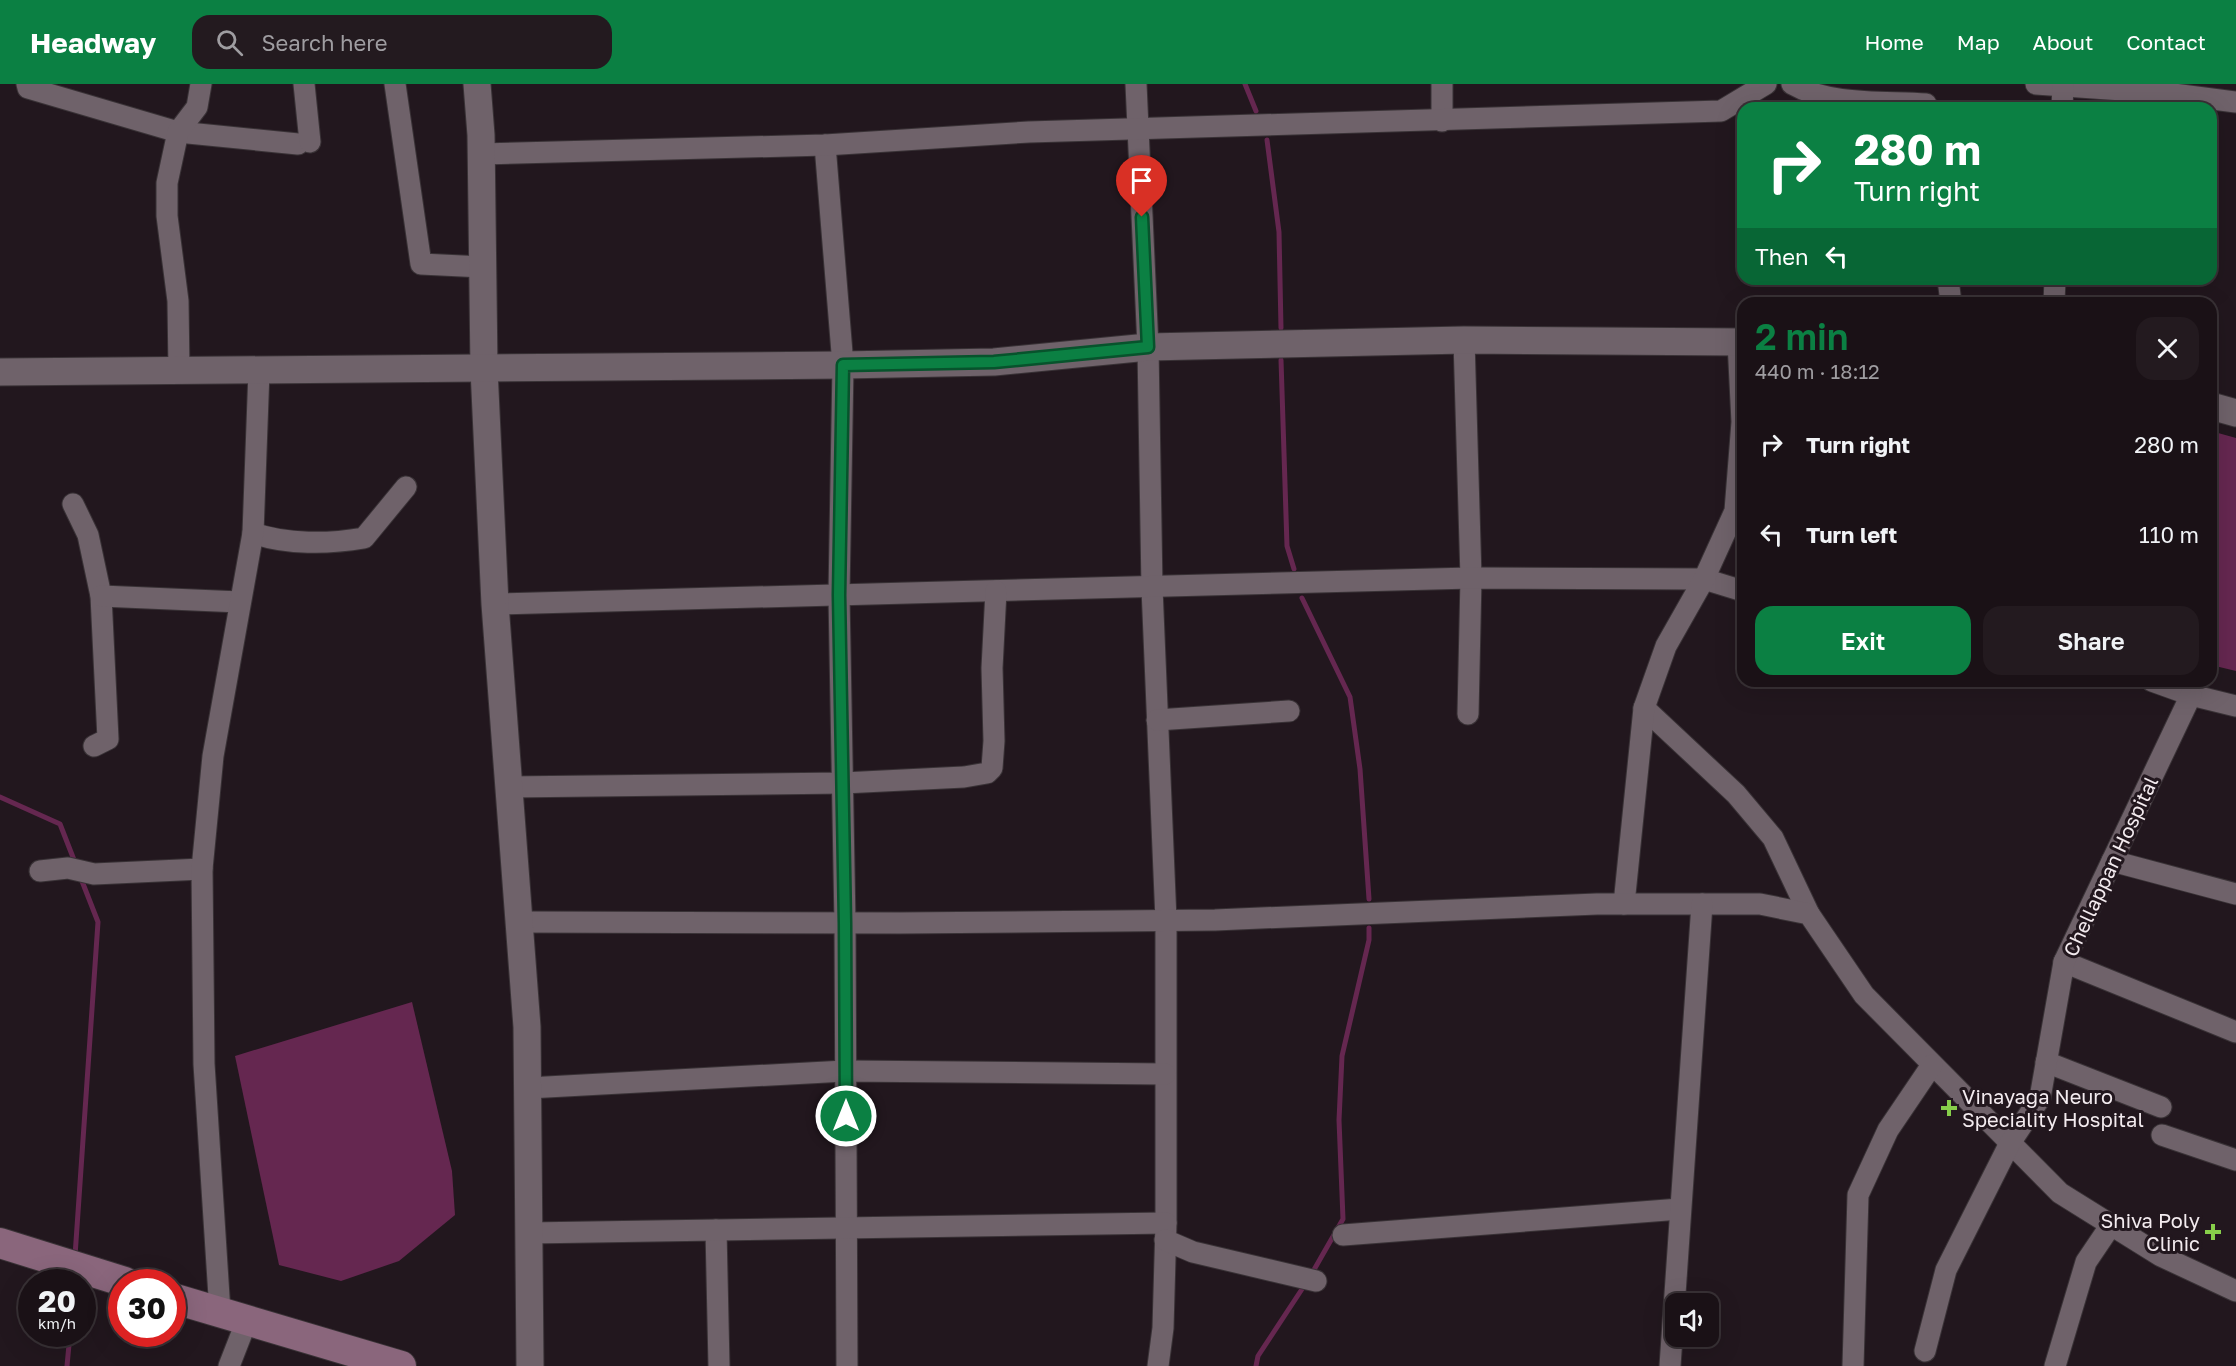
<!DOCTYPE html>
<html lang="en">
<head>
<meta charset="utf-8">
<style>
	body { margin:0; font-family:"Golos Text",sans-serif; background:#231a1f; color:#f1f3f6; height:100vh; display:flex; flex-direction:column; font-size:22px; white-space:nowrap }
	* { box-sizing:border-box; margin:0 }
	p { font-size:20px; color:#9f9da1 }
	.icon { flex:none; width:33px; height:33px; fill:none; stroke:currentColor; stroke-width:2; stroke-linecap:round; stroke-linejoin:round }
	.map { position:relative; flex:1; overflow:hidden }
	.side { position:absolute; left:1737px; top:213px; width:480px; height:390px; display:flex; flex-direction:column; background:#1a1116; border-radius:18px; box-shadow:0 6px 24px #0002,0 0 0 2px #383135 }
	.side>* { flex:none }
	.hud { position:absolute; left:1737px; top:18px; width:480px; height:183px; border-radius:18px; box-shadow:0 6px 24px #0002,0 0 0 2px #383135; background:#0b8043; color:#fff; overflow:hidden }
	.fabs { position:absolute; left:1665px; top:1209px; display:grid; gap:12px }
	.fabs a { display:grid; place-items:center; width:54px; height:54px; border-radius:12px; background:#1a1116; box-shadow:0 6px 24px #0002,0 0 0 2px #383135; font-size:30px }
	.speed { position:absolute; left:18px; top:1185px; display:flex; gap:12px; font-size:30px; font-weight:700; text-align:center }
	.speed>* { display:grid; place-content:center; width:78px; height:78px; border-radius:50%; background:#1a1116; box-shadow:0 6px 24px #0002,0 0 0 2px #383135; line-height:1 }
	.speed small { font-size:15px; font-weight:400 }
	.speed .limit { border:9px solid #d22; background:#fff; color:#111 }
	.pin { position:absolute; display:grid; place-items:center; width:51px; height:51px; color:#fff; margin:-62px -26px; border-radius:50% 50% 50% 0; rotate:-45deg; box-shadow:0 0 6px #0007 }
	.pin .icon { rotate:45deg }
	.me { position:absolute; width:66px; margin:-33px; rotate:0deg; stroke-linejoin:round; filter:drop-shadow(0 0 4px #0008) }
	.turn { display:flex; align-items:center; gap:21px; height:126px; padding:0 18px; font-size:27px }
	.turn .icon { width:78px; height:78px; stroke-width:2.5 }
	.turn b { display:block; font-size:42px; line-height:51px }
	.then { display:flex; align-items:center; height:57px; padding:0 18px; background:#0003; gap:12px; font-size:22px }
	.round { display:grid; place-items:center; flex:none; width:63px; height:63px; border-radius:18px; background:#231a1f }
	.summary { display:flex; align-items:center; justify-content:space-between; height:102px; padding:0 18px }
	h1 { font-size:36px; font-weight:600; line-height:45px; color:#0b8043 }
	.primary-button { display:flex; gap:12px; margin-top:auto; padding:12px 18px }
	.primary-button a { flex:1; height:69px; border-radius:18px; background:#0b8043; color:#fff; font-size:24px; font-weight:600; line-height:69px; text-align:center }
	.primary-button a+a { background:#231a1f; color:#f1f3f6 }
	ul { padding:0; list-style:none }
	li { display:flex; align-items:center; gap:18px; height:90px; padding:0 18px }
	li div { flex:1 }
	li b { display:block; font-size:22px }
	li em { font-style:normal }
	header { display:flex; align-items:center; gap:36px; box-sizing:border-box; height:84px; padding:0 30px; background:#0b8043; color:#fff }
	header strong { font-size:28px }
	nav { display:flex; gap:33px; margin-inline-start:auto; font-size:21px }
	.search { width:420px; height:54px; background:#231a1f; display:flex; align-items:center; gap:15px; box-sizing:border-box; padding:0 21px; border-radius:18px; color:#9f9da1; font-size:22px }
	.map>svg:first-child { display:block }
	.water { fill:#652750 }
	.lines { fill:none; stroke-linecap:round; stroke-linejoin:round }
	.stream { stroke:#652750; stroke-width:5 }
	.minor-casing { stroke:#393236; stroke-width:23 }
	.tertiary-casing { stroke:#393236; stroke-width:29 }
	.secondary-casing { stroke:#393236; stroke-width:32 }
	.minor { stroke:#6f626a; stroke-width:21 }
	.tertiary { stroke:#6f626a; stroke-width:27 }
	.secondary { stroke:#8a667c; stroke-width:30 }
	.route-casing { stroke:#07532c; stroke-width:15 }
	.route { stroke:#0b8043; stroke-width:10 }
	.poi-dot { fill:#87cf4a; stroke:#22171e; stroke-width:2 }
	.labels { text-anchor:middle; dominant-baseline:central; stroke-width:6; stroke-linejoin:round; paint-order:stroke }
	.street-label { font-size:20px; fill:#f3ebef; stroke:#22171e }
	.poi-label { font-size:20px; fill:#f3ebef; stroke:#22171e; text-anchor:start }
</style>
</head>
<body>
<header>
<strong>Headway</strong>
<div class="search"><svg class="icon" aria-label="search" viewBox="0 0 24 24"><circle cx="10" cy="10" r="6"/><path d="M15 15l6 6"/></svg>Search here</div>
<nav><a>Home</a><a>Map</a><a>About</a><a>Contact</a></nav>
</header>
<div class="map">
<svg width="2236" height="1282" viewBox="0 0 2236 1282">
	<rect width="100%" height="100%" fill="#22171e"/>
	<g class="water">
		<path d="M 2211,347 L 2236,354 L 2236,587 L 2211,581 Z"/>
		<path d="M 412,918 L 452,1087 L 455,1131 L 399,1177 L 341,1197 L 279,1181 L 235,972 Z"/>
	</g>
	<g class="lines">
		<g class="stream">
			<path d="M 1245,0 L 1256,27"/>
			<path d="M 1267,56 L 1279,148 L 1281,244"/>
			<path d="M 1281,276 L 1287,462 L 1294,485"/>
			<path d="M 1302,514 L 1350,613 L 1360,685 L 1369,815"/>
			<path d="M 0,713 L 60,740 L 76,781"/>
			<path d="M 75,1172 L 98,838 L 80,792"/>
			<path d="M 1311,1191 L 1343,1135 L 1339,1036 L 1342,972 L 1369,856 L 1369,844"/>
			<path d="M 67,1282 L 70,1250"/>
			<path d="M 1256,1282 L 1258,1272 L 1306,1199"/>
		</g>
		<g class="minor-casing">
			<g id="minor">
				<path d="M 27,0 L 28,4 L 178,48 L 298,60"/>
				<path d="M 304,0 L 310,58"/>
				<path d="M 395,0 L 421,180 L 483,183"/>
				<path d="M 1136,0 L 1148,263 L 1152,504 L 1166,836 L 1166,1139 L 1163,1244 L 1158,1282"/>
				<path d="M 1792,0 C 1830,22 1884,17 1926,20"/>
				<path d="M 2036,0 L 2166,9 L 2236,18"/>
				<path d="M 2062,24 L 2063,2"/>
				<path d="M 1442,37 L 1442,0"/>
				<path d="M 825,61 L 843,281 L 839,511 L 845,839 L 847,1282"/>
				<path d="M 482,70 L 825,61 L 1029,48 L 1721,27 L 1766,0"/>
				<path d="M 1948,195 L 1951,219"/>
				<path d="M 2054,219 L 2055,195"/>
				<path d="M 1464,256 L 1471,494 L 1468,630"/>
				<path d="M 179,287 L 178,217 L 167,132 L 167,99 L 178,48 L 197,23 L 201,0"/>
				<path d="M 73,420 L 88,451 L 101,512 L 108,655 L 94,662"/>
				<path d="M 253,449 C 287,461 329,460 364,454 L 406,403"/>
				<path d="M 101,512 L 240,518"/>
				<path d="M 495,520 L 1471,494 L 1704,495 L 1743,507"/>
				<path d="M 2152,597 L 2191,611 L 2236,622"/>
				<path d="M 1644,624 L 1736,710 L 1773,754 L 1809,830"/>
				<path d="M 1157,636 L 1289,627"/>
				<path d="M 508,703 L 843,699 L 964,693 L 987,689 L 992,684 L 994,657 L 992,584 L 996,507"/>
				<path d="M 2112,777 L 2236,810"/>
				<path d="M 40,787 L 68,784 L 94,790 L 202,785"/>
				<path d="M 1624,820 L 1644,624 L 1666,562 L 1704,495 L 1735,427 L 1742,338 L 1738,258"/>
				<path d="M 519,838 L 900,839 L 1215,836 L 1597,820 L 1760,820 L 1809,830 L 1864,911 L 2060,1109 L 2161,1172 L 2236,1207"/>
				<path d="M 2064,878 L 2236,948"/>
				<path d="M 2046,978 L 2161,1023"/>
				<path d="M 528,1004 L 845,987 L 1165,990"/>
				<path d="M 2162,1051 L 2236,1076"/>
				<path d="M 716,1146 L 719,1282"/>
				<path d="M 529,1149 L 1166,1139"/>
				<path d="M 1343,1151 L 1680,1125"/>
				<path d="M 1165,1156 L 1193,1168 L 1316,1197"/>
				<path d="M 220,1228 L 204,980 L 202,785 L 213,672 L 253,449 L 259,287"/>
				<path d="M 1925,1267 L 1946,1186 L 2010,1059 L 2040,1014 L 2064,878 L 2191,611"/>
				<path d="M 229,1282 L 247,1236"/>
				<path d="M 1670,1282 L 1702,820"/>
				<path d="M 1853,1282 L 1858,1111 L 1888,1046 L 1932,981"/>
				<path d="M 2055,1282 L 2086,1178 L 2111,1141"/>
			</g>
		</g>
		<g class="tertiary-casing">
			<g id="tertiary">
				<path d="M 477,0 L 481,51 L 484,285 L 495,520 L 527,943 L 530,1282"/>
				<path d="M 0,288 L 843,281 L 994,278 L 1148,263 L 1464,256 L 1743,258"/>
				<path d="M 2211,322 L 2236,329"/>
			</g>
		</g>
		<g class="secondary-casing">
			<g id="secondary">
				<path d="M 0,1159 L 125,1198"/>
				<path d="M 172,1214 L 401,1282"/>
			</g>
		</g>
		<use href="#minor" class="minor"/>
		<use href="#tertiary" class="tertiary"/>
		<use href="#secondary" class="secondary"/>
	</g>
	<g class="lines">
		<g class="route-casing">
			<path id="route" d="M 846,1032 L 845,839 L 839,511 L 843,281 L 994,278 L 1148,263 L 1142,133"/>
		</g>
		<use href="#route" class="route"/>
	</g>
	<g class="poi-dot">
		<path d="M1946 1015h6v6h6v6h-6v6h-6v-6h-6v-6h6z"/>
		<path d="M2210 1139h6v6h6v6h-6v6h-6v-6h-6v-6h6z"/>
	</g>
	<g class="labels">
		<g class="street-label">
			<text transform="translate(2110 782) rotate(-65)">Chellappan Hospital</text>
		</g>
		<g class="poi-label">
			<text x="1962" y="1012">Vinayaga Neuro<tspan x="1962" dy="23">Speciality Hospital</tspan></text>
			<text x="2200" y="1136" text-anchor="end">Shiva Poly<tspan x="2200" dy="23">Clinic</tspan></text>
		</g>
	</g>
</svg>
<div class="fabs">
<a><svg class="icon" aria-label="sound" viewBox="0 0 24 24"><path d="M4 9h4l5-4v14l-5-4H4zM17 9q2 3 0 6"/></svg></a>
</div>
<div class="speed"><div>20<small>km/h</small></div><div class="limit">30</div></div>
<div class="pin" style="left:1142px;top:133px;background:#d93025"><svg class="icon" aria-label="arrive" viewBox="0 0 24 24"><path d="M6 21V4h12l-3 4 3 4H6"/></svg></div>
<svg class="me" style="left:846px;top:1032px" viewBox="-20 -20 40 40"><circle r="17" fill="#0b8043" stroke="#fff" stroke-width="3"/><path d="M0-11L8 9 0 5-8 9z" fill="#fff"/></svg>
<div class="hud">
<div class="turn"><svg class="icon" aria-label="right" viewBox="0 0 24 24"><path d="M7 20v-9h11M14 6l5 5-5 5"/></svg><div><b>280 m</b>Turn right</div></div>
<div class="then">Then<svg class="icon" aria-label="left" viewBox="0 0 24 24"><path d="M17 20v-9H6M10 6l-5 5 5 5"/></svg></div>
</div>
<section class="side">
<div class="summary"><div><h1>2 min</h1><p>440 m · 18:12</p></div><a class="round"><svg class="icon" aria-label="close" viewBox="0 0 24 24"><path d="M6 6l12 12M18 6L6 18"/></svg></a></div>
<ul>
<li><svg class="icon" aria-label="right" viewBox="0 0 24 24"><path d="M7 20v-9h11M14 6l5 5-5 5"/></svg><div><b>Turn right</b></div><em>280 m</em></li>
<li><svg class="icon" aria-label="left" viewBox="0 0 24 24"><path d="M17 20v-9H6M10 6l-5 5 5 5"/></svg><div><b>Turn left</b></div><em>110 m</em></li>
</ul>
<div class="primary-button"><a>Exit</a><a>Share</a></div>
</section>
</div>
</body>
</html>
